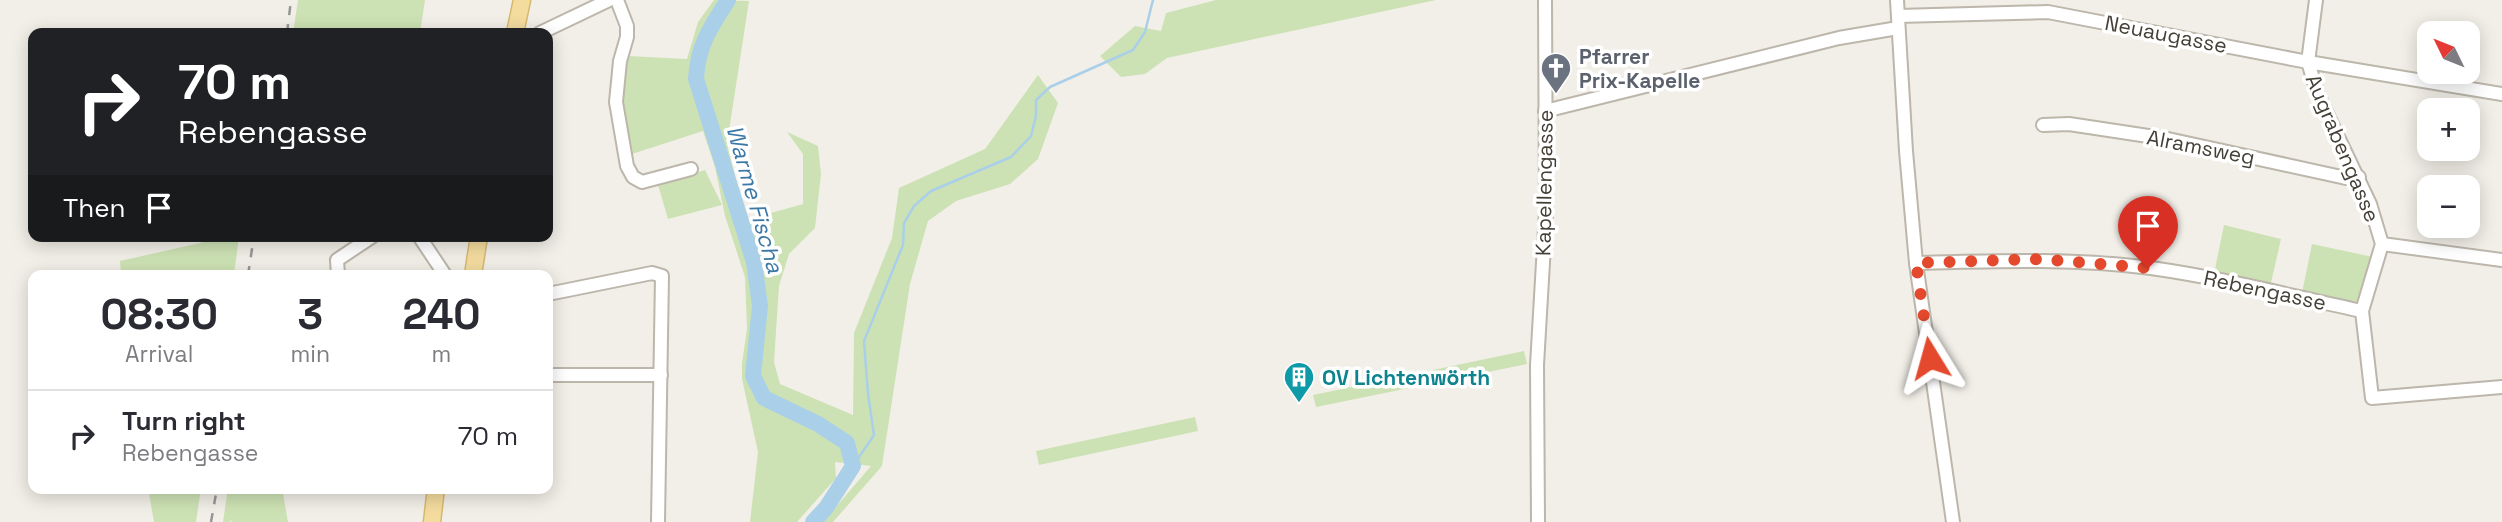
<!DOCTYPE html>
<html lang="en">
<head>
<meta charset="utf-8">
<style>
	body { margin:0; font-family:"Space Grotesk",sans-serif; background:#f2f2f3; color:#2b2b33; height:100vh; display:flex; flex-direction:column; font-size:26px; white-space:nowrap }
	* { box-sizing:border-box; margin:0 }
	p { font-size:23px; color:#7c7c81 }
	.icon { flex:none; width:38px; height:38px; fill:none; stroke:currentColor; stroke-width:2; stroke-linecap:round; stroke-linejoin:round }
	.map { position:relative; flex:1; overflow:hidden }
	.details { position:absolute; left:28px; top:270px; width:525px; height:224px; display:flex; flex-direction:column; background:#fff; border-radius:14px; box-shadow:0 4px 18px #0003 }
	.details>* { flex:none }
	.guide { position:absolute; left:28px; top:28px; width:525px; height:214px; border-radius:14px; box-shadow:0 4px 18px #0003; background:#202124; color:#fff; overflow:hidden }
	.needle { width:46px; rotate:313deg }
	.fabs { position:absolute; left:2417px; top:21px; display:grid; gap:14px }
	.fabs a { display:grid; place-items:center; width:63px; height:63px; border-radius:14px; background:#fff; box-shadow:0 4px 18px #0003; font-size:35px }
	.pin { position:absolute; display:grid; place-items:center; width:60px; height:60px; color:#fff; margin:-72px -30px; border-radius:50% 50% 50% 0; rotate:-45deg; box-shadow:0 0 7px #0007 }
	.pin .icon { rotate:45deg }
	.me { position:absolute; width:77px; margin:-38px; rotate:352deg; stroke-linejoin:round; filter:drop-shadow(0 0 5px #0008) }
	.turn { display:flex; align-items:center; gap:24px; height:147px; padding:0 35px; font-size:32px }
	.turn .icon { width:91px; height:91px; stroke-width:2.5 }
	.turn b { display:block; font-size:49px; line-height:60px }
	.then { display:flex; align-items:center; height:66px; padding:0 35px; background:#0003; gap:14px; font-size:26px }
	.eta { display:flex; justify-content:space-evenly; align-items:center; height:119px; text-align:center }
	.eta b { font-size:42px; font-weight:600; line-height:49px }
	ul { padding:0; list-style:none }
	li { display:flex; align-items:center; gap:21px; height:91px; padding:0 35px; border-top:2px solid #e1e1e2 }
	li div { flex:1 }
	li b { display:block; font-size:26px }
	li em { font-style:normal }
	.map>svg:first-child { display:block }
	.green { fill:#cde2b4 }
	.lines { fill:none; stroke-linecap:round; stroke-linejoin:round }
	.stream { stroke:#aacfe9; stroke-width:2.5 }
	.river { stroke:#aacfe9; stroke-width:16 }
	.minor-casing { stroke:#bcb6ab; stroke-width:16 }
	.major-casing { stroke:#d7b870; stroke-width:19 }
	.minor { stroke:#fff; stroke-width:12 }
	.major { stroke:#f4dc9f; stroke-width:16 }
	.rail { stroke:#969696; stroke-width:2.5; stroke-dasharray:9 9; stroke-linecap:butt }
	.route { stroke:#e4492d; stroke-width:12; stroke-dasharray:0 21.6 }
	.labels { text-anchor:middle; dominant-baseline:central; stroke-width:7; stroke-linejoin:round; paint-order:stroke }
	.street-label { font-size:21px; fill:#443f37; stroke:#fff }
	.worship-label { font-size:21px; font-weight:bold; fill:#5b616d; stroke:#fff; text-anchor:start }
	.culture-label { font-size:21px; font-weight:bold; fill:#0d838f; stroke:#fff; text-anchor:start }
	.water-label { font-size:23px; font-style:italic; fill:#3b78a5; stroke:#fff }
</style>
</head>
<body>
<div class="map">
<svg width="2502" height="522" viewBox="0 0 2502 522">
	<rect width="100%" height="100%" fill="#f2efe8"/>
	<g class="green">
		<path d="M 298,0 L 425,0 L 420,33 L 293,33 Z"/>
		<path d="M 714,0 L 749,1 L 727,144 L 746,220 L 803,204 L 803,154 L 787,132 L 818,146 L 821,174 L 815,228 L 789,254 L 779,286 L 774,362 L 780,384 L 853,415 L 854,333 L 892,238 L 899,188 L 985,149 L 1038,75 L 1058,103 L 1038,159 L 1010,184 L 956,201 L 928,221 L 910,284 L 882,466 L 833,522 L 823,522 L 871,466 L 835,462 L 836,478 L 797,522 L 750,522 L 758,452 L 742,379 L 742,363 L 747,329 L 745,277 L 725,216 L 715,167 L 703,131 L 629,155 C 624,121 619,91 628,56 L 687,59 L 698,22 Z"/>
		<path d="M 1216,0 L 1436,0 L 1167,58 L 1145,74 L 1121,77 L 1100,56 L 1135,26 L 1161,31 L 1166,13 Z"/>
		<path d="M 705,170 L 722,205 L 668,219 L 658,185 Z"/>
		<path d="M 2224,225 L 2281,239 L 2270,287 L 2214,274 Z"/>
		<path d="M 213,236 L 239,236 L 234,275 L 121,275 L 120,261 L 213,240 Z"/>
		<path d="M 2312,244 L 2373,257 L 2361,299 L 2349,304 L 2302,293 Z"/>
		<path d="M 1524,351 L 1527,364 L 1316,407 L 1313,395 Z"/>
		<path d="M 1195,417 L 1198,431 L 1039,465 L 1036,451 Z"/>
		<path d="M 148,488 L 201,488 L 196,522 L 154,522 Z"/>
		<path d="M 228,488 L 282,488 L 288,522 L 232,522 L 231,520 L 230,522 L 223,522 Z"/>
	</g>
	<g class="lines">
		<path class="stream" d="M 853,466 L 874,435 L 868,394 L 864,341 L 903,245 L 904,223 L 914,206 L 931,191 L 1011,157 L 1031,136 L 1036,116 L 1036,100 L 1050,87 L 1133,50 L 1145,32 L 1153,0"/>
		<path class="river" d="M 728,0 C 710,28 698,45 696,79 L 754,262 L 760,306 L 753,376 L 764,398 L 818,424 L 847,443 L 853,466 L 826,508 L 813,522"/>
		<g class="minor-casing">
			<g id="minor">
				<path d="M 617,0 L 627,26 L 627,37 L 620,61 L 616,102 L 627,166 L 633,177 L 642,182 L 691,169"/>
				<path d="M 1897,0 L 1906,151 L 1916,263 L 1953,522"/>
				<path d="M 2316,0 L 2308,62 L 2318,95 L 2370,204 L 2382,244 L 2362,311 L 2372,398 L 2502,387"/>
				<path d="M 1898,16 L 2048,12 L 2308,62 L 2502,94"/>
				<path d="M 540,33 L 609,0"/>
				<path d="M 1545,111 L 1839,38 L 1898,28"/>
				<path d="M 2043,125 L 2069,124 L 2168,139 L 2346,178 L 2359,177"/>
				<path d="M 419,236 L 445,275"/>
				<path d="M 2382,244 L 2502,260"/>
				<path d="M 1916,263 C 1995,261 2072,258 2151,268 C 2222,278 2292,296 2362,311"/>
				<path d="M 338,275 L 337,260 L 373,236"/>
				<path d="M 548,294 L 652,273 L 662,276 L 658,522"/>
				<path d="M 548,375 L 661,375"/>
				<path d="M 1538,522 L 1537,365 L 1546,211 L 1545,0"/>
			</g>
		</g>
		<g class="major-casing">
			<g id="major">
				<path d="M 515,33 L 522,0"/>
				<path d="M 473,275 L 479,236"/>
				<path d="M 432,522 L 436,488"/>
			</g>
		</g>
		<use href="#minor" class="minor"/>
		<use href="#major" class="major"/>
		<g class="rail">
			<path d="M 287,33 L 291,0"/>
			<path d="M 248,275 L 254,236"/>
			<path d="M 211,522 L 217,488"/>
		</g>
	</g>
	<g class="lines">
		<path class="route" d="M 1930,358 L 1916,263 L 2041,259 L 2148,268"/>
	</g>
	<defs>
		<g id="church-pin" transform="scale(1.575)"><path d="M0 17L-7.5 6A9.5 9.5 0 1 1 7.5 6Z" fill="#6b7280" stroke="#fff"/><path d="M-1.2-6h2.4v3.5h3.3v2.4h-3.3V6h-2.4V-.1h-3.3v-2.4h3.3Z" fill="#fff"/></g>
		<g id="building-pin" transform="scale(1.575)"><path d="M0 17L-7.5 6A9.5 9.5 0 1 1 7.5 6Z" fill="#0f9aa8" stroke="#fff"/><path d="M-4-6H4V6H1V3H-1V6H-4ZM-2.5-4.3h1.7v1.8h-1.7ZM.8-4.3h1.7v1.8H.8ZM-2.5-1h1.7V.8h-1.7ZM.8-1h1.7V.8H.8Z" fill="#fff"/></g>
	</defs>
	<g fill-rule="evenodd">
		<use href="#church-pin" x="1556" y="68"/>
		<use href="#building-pin" x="1299" y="377"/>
	</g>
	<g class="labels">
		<g class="street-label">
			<text transform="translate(2166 34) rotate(11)">Neuaugasse</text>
			<text transform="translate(2201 147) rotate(11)">Alramsweg</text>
			<text transform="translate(2343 148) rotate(67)">Augrabengasse</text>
			<text transform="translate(1544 183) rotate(-89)">Kapellengasse</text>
			<text transform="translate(2265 290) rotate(12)">Rebengasse</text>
		</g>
		<g class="worship-label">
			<text x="1579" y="56">Pfarrer<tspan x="1579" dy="24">Prix-Kapelle</tspan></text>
		</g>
		<g class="culture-label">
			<text x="1322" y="377">OV Lichtenwörth</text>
		</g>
		<g class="water-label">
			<text transform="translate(755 199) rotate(74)">Warme Fischa</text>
		</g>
	</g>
</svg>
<div class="fabs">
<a><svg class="needle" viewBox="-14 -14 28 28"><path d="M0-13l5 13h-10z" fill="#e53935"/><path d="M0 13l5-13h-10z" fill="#7c7c81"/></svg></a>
<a>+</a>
<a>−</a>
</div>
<div class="pin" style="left:2148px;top:268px;background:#d93025"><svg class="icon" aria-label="arrive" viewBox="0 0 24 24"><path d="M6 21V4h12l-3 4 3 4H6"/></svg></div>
<svg class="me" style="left:1930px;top:358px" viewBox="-20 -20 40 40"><path d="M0-17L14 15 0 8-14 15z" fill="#e4492d" stroke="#fff" stroke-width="4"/></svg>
<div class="guide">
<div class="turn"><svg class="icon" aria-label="right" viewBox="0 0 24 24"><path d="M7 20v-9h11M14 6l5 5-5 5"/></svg><div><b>70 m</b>Rebengasse</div></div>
<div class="then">Then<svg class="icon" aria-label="arrive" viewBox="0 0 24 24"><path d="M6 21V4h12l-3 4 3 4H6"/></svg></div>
</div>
<section class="details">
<div class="eta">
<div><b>08:30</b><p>Arrival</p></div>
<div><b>3</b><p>min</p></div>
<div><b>240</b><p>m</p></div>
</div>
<ul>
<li><svg class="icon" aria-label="right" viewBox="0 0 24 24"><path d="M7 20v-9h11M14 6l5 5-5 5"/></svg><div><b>Turn right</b><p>Rebengasse</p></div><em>70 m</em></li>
</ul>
</section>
</div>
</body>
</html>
